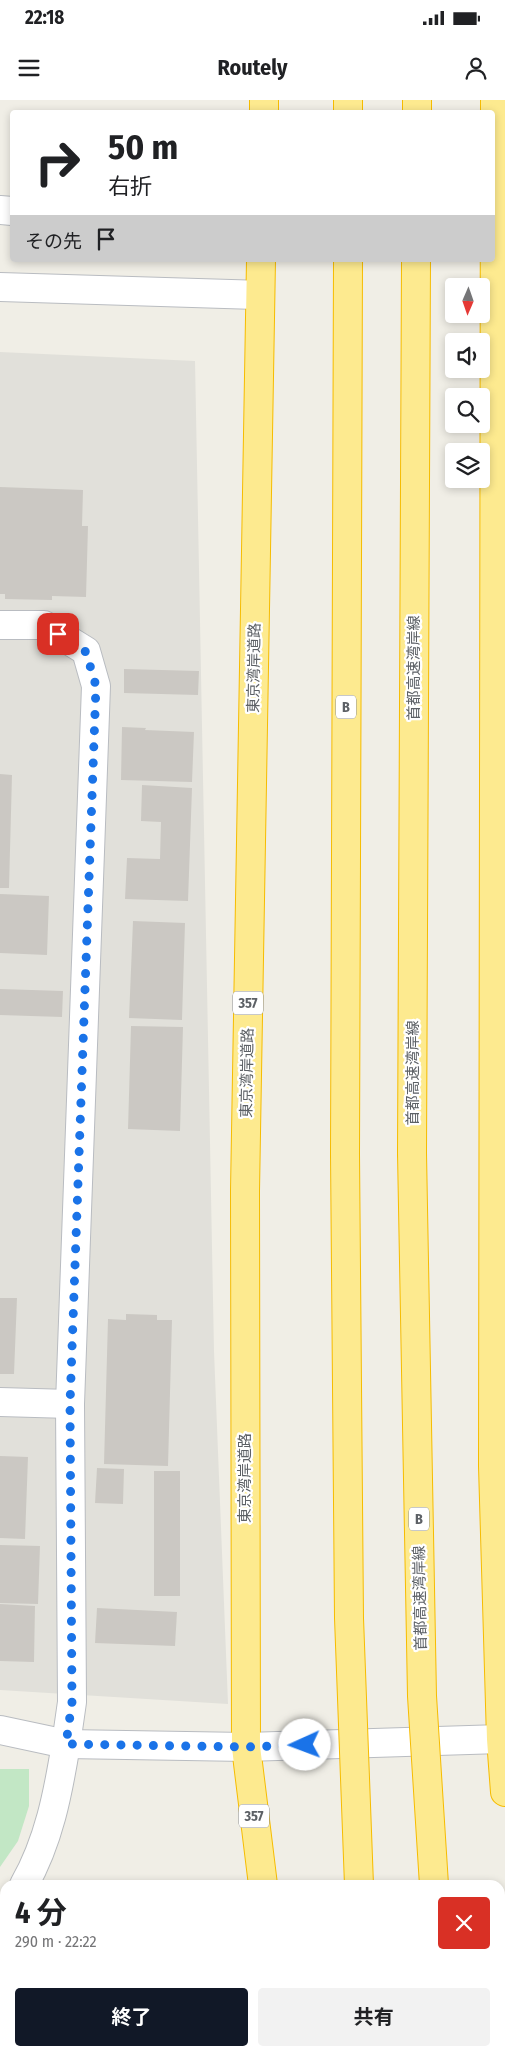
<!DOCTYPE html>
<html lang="ja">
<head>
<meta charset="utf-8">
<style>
	body { margin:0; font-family:"Fira Sans Condensed","Noto Sans JP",sans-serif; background:#f2f2f2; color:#202124; height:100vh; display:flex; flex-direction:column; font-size:19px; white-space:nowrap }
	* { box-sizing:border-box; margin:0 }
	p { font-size:16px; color:#757577 }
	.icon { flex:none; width:28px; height:28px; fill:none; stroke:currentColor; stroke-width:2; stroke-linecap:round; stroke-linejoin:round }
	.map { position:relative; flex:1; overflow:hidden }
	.side { position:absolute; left:0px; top:1780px; width:505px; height:176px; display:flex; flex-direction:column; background:#fff; border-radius:15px 15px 0 0; box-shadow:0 2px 8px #0003 }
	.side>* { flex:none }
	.top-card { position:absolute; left:10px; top:10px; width:485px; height:152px; border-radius:5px; box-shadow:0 2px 8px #0003; background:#fff; color:#202124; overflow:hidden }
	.needle { width:32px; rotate:182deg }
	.buttons { position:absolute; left:445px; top:178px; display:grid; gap:10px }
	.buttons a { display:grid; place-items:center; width:45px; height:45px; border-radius:5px; background:#fff; box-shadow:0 2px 8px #0003; font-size:25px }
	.pin { position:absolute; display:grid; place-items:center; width:42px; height:42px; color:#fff; margin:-21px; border-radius:10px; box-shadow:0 2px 8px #0006 }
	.me { position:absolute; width:55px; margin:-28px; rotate:268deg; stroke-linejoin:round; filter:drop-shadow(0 0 4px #0008) }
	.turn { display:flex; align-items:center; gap:18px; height:105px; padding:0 15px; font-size:22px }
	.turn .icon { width:65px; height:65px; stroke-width:2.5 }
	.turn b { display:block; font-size:35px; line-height:42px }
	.then { display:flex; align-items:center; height:48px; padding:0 15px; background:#0003; gap:10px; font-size:19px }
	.round { display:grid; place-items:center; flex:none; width:52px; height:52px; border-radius:5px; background:#f2f2f2 }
	.headline { display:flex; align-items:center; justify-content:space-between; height:85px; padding:0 15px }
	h1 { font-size:30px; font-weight:700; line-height:38px }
	.cta { display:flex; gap:10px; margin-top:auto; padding:10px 15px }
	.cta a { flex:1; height:58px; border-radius:5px; background:#111827; color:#fff; font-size:20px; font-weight:700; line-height:58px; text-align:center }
	.cta a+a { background:#f2f2f2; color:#202124 }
	.status { display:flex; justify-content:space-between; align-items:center; height:35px; padding:0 25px; background:#fff; direction:ltr }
	.status svg { height:14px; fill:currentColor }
	header { display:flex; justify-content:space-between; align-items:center; height:65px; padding:0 15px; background:#fff; font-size:22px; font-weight:700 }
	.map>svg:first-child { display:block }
	.industrial { fill:#e1e0da }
	.green { fill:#c2e7c5 }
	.building { fill:#cbc8c3 }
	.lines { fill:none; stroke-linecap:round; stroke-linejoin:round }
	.street-casing { stroke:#b8bbbf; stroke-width:30 }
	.secondary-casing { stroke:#b9bcc1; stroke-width:30 }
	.highway-casing { stroke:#f6bc00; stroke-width:30 }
	.street { stroke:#fff; stroke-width:28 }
	.secondary { stroke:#fff; stroke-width:28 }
	.highway { stroke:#fdea8f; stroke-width:28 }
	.highway-bridge-casing { stroke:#f6bc00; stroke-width:30; stroke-linecap:butt }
	.highway-bridge { stroke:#fdea8f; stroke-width:28 }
	.route { stroke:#1a73e8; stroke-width:9; stroke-dasharray:0 16.2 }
	.labels { text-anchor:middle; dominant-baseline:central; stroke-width:4.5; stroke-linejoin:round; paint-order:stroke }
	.shield { fill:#fff; stroke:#8e9094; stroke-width:1 }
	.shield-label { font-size:14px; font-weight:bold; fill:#5d6166 }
	.street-label { font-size:15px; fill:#5d6166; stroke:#fff }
</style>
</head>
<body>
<div class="status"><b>22:18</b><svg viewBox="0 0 49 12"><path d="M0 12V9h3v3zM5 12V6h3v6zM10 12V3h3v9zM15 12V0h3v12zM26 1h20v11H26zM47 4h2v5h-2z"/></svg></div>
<header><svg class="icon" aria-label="menu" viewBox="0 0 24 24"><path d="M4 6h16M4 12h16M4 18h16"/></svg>Routely<svg class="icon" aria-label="person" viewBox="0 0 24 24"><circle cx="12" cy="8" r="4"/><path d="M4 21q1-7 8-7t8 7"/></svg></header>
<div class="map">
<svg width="505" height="1956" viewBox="0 0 505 1956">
	<rect width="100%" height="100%" fill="#f0eee6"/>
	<path class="industrial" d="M 0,252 L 195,261 L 214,1251 L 228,1604 L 0,1590 Z"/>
	<path class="green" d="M 0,1669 L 29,1669 L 29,1706 L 18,1741 L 0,1767 Z"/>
	<g class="building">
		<path d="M 0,387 L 83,390 L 82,426 L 88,426 L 86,497 L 52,496 L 52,500 L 5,499 L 5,494 L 0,494 Z"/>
		<path d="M 124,569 L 199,571 L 198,595 L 124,593 Z"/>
		<path d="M 122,627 L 146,628 L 145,630 L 194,632 L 192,682 L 121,680 Z"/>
		<path d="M 0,674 L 12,675 L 9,788 L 0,788 Z"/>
		<path d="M 142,685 L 192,688 L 188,801 L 125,799 L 127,758 L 160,759 L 161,722 L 141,721 Z"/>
		<path d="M 0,794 L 49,796 L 47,855 L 0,853 Z"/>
		<path d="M 133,821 L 185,823 L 182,920 L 129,918 Z"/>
		<path d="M 0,889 L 63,891 L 62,917 L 0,915 Z"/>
		<path d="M 131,926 L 183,927 L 180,1031 L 128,1029 Z"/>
		<path d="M 0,1198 L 17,1198 L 14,1274 L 0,1274 Z"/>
		<path d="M 126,1214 L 157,1215 L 157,1220 L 172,1220 L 168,1366 L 104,1364 L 108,1219 L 126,1220 Z"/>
		<path d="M 0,1356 L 28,1357 L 25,1439 L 0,1438 Z"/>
		<path d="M 97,1368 L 124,1369 L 123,1404 L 95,1403 Z"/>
		<rect x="154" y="1371" width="26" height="125"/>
		<path d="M 0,1445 L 40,1446 L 38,1504 L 0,1503 Z"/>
		<path d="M 0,1504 L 35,1506 L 34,1562 L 0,1561 Z"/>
		<path d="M 97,1508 L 177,1512 L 175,1546 L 95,1543 Z"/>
		<path d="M 65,1951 L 128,1951 L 131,1956 L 58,1956 Z"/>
	</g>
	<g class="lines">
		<g class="street-casing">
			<g id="street">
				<path d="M 24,1785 C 49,1741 58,1693 66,1644"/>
				<path d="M 0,1823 L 5,1815"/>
			</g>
		</g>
		<g class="secondary-casing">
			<g id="secondary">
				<path d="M 0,110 L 12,111"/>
				<path d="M 0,187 L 260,195"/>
				<path d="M 0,525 L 44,525 L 86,551 L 96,586 L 70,1304 L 72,1602 L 66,1644"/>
				<path d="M 0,1302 L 70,1304"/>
				<path d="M 0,1630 L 66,1644 L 246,1647 L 501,1639"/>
			</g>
		</g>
		<g class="highway-casing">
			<g id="highway">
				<path d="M 495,0 L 493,1366 L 501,1639 L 505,1692"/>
				<path d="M 264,12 L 264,0"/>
				<path d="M 348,12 L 348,0"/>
				<path d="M 417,12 L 417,0"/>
				<path d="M 261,160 L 245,1091 L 246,1647 L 263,1785"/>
				<path d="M 412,1053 L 416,160"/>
				<path d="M 345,1054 L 348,160"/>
				<path d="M 285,1951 L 286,1956"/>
				<path d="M 376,1951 L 376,1956"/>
				<path d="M 452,1951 L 452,1956"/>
			</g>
		</g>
		<use href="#street" class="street"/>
		<use href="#secondary" class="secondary"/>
		<use href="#highway" class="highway"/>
		<g class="highway-bridge-casing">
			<g id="highway-bridge">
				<path d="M 412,1053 L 422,1596 L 434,1785"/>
				<path d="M 345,1054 L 349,1518 L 359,1785"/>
			</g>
		</g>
		<use href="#highway-bridge" class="highway-bridge"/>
	</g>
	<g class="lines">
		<path class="route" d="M 58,534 L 86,552 L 96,586 L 70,1304 L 72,1602 L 66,1644 L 246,1647 L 305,1645"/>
	</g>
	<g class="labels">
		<g class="shield">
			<rect x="336" y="595.5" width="20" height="23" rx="4"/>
			<rect x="233" y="891.5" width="30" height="23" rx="4"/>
			<rect x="409" y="1407.5" width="20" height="23" rx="4"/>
			<rect x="239" y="1704.5" width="30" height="23" rx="4"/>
		</g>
		<g class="shield-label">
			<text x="346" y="607">B</text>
			<text x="248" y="903">357</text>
			<text x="419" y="1419">B</text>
			<text x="254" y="1716">357</text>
		</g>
		<g class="street-label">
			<text transform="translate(254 568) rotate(-89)">東京湾岸道路</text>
			<text transform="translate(414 568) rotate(-90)">首都高速湾岸線</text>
			<text transform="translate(247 973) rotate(-89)">東京湾岸道路</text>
			<text transform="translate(413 973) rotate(-90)">首都高速湾岸線</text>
			<text transform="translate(245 1378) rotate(-90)">東京湾岸道路</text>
			<text transform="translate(420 1498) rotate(-91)">首都高速湾岸線</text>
		</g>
	</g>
</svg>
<div class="buttons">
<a><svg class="needle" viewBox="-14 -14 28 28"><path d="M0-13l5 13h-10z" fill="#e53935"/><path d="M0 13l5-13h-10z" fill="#757577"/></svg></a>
<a><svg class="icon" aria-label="sound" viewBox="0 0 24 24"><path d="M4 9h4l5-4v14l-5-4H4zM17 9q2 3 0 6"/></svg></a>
<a><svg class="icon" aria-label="search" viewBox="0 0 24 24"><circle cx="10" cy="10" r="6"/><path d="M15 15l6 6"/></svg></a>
<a><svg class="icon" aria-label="layers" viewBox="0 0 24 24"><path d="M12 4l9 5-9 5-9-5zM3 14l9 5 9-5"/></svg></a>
</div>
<div class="pin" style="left:58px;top:534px;background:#d93025"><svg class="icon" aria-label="arrive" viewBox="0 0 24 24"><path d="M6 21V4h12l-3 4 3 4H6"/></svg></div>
<svg class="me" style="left:305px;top:1645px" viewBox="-20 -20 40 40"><circle r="19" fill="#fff"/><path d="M0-13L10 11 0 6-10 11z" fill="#1a73e8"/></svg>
<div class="top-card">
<div class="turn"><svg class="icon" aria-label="right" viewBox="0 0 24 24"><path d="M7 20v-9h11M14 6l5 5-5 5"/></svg><div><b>50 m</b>右折</div></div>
<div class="then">その先<svg class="icon" aria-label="arrive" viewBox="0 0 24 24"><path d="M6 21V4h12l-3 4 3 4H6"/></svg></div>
</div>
<section class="side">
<div class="headline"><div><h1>4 分</h1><p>290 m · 22:22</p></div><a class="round" style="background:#d93025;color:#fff"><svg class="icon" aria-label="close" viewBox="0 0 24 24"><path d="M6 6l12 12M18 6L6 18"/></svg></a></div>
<div class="cta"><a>終了</a><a>共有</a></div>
</section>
</div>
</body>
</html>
